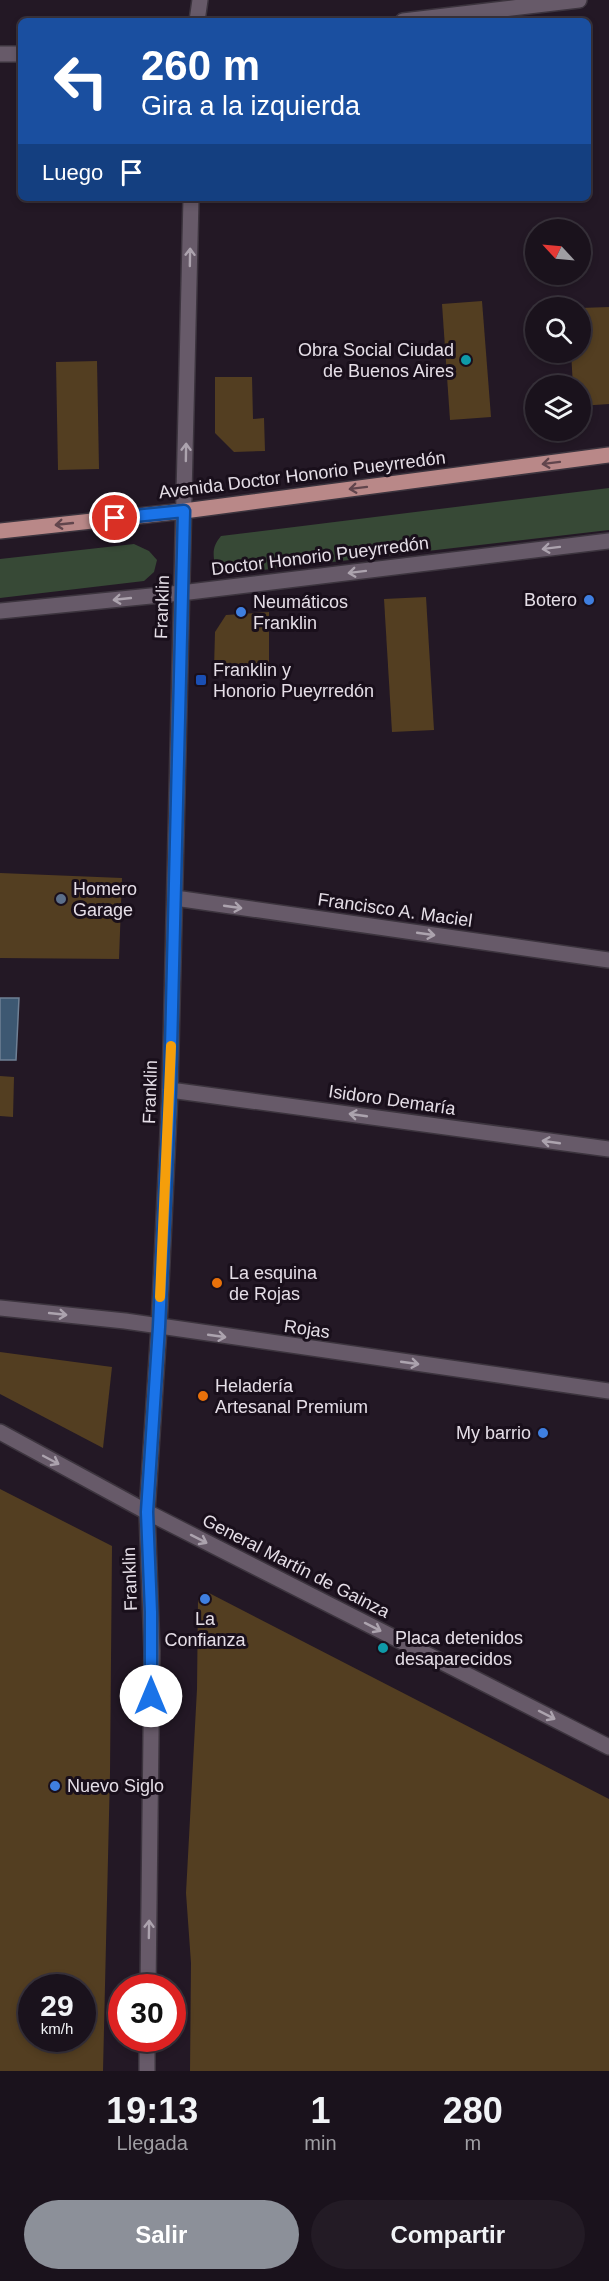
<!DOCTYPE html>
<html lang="es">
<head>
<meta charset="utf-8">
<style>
	body { margin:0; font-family:Arial,sans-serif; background:#231b25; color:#f1f3f6; height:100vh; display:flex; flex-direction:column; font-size:22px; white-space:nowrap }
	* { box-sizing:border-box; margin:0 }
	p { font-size:20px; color:#9f9ea3 }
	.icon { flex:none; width:33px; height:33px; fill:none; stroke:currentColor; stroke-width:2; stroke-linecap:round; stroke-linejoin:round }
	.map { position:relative; height:2071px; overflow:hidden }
	.drawer { display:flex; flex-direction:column; background:#1a121c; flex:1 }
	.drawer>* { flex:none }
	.banner { position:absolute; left:18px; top:18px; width:573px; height:183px; border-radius:9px; box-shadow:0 3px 9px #0003,0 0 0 2px #38323b; background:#1a4fa0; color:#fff; overflow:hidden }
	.needle { width:39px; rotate:296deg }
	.fabs { position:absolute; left:525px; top:219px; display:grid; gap:12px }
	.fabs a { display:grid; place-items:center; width:66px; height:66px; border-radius:50%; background:#1a121c; box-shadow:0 3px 9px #0003,0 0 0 2px #38323b; font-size:30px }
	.speed { position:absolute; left:18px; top:1974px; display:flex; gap:12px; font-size:30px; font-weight:700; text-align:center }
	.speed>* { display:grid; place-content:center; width:78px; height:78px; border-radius:50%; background:#1a121c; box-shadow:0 3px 9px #0003,0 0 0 2px #38323b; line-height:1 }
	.speed small { font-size:15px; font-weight:400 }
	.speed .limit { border:9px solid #d22; background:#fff; color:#111 }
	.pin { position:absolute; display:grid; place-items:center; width:51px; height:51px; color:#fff; margin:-26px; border:3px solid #fff; border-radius:50%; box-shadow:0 2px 6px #0007 }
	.me { position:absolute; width:66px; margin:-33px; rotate:0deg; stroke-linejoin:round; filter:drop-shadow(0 0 4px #0008) }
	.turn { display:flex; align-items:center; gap:21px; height:126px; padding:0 24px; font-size:27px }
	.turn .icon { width:78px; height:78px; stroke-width:2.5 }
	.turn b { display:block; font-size:42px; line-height:51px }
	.then { display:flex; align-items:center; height:57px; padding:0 24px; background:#0003; gap:12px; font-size:22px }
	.eta { display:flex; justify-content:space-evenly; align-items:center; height:102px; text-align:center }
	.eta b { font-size:36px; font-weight:700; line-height:42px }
	.action { display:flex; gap:12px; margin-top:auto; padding:12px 24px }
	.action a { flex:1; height:69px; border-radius:36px; background:#8c9099; color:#fff; font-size:24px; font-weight:700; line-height:69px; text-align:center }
	.action a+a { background:#231b25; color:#f1f3f6 }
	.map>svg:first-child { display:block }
	.green { fill:#374936 }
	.water { fill:#3d5872; stroke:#6f8095; stroke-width:1.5 }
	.building { fill:#533e21; fill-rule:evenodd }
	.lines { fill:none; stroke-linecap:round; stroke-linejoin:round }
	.minor-casing { stroke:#3c343e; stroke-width:18 }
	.major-casing { stroke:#3c343e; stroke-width:18 }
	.minor { stroke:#675a69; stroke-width:15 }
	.major { stroke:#b98888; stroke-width:15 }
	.oneway { stroke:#aca3ae }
	.oneway2 { stroke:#61454c }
	.route-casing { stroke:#114b97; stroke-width:15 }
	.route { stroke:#1a73e8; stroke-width:10 }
	.slow { stroke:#f59e0b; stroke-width:10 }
	.culture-dot { fill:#0f9aa8; stroke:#190f1b; stroke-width:2 }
	.shop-dot { fill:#3f7fe0; stroke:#190f1b; stroke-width:2 }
	.transit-dot { fill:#1a4fb4; stroke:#190f1b; stroke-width:2 }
	.service-dot { fill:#5c6f8a; stroke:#190f1b; stroke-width:2 }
	.food-dot { fill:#e8710a; stroke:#190f1b; stroke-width:2 }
	.labels { text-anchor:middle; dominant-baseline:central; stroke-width:6; stroke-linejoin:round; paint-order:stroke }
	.poi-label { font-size:18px; fill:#e5dee7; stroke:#190f1b; text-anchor:start }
	.street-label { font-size:18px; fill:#e5dee7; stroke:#190f1b }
</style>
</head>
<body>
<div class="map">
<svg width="609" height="2071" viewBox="0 0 609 2071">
	<rect width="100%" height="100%" fill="#231825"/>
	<g class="green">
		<path d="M 609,488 L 609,530 L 227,574 L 215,566 C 213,553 212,547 221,536 Z"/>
		<path d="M 134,544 L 149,551 L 157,560 L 154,572 L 144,581 L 0,598 L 0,559 Z"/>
	</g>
	<path class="water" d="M 0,998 L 19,998 L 16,1060 L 0,1060 Z"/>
	<g class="building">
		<path d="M 482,301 L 491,417 L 450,420 L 442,304 Z"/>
		<path d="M 609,307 L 609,404 L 580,406 L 580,386 L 573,386 L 571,352 L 580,352 L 580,308 Z"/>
		<path d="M 97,361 L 99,469 L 58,470 L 56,362 Z"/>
		<path d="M 215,377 L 252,377 L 253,419 L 264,418 L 265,451 L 234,452 L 215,433 Z"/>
		<path d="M 426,597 L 434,730 L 392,732 L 384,599 Z"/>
		<path d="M 269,612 L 269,666 L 214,669 L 215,632 L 226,615 Z"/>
		<path d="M 0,873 L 122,878 L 119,959 L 0,958 Z"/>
		<path d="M 0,1076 L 14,1077 L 13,1117 L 0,1116 Z"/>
		<path d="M 0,1352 L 112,1367 L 103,1448 L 0,1394 Z"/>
		<path d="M 0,1489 L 112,1546 L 110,1773 L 103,2071 L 0,2071 ZM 32,1988 L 82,1988 L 82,2038 L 32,2038 Z"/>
		<path d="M 209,1593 L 609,1799 L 609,2071 L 190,2071 L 191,1963 L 186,1893 L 197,1689 L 198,1599 Z"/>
	</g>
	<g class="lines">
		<g class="minor-casing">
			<g id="minor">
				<path d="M 197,21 L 200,0"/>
				<path d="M 403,21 L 579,0"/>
				<path d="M 0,54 L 21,54"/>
				<path d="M 0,611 L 181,593 L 609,541"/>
				<path d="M 175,898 L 609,960"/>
				<path d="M 170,1090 L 609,1149"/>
				<path d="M 0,1308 L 125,1321 L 609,1391"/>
				<path d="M 0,1432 L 147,1512 L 609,1747"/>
				<path d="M 148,1988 L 152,1651 L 147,1512 L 159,1327 L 170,1090 L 191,198"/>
				<path d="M 147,2071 L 147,2038"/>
			</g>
		</g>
		<g class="major-casing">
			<path id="major" d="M 0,531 L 184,511 L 609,455"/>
		</g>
		<use href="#minor" class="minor"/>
		<use href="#major" class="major"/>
	</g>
	<defs><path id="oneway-shaft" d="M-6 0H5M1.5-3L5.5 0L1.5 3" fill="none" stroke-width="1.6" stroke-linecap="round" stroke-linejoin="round" transform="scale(1.5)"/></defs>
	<g class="oneway">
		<use href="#oneway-shaft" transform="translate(190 257) rotate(-89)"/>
		<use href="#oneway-shaft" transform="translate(186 452) rotate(-89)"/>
		<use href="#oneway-shaft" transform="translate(551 548) rotate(173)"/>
		<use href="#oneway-shaft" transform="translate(357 572) rotate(173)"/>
		<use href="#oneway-shaft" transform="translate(122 599) rotate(174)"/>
		<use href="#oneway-shaft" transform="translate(233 907) rotate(8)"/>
		<use href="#oneway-shaft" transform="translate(426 934) rotate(8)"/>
		<use href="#oneway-shaft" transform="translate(358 1115) rotate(-172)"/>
		<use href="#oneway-shaft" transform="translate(551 1142) rotate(-172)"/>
		<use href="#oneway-shaft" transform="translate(58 1314) rotate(6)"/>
		<use href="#oneway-shaft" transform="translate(217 1336) rotate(8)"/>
		<use href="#oneway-shaft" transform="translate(410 1363) rotate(8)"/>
		<use href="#oneway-shaft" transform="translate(51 1460) rotate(28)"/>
		<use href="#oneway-shaft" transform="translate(199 1539) rotate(27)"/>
		<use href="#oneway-shaft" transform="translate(373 1627) rotate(27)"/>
		<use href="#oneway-shaft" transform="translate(547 1715) rotate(27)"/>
		<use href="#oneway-shaft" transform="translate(149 1929) rotate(-89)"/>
	</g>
	<g class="oneway2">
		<use href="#oneway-shaft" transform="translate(551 463) rotate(173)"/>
		<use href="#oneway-shaft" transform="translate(358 488) rotate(173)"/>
		<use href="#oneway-shaft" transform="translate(64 524) rotate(174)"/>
	</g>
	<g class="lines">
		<g class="route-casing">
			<path id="route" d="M 115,518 L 184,511 L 170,1090 L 159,1327 L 147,1512 L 151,1612 L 151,1696"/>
		</g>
		<use href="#route" class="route"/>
		<path class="slow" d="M 160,1297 L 171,1046"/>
	</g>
	<g class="culture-dot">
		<circle cx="466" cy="360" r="6"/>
		<circle cx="383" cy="1648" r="6"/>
	</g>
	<g class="shop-dot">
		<circle cx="589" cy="600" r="6"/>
		<circle cx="241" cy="612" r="6"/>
		<circle cx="543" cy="1433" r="6"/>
		<circle cx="205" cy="1599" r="6"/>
		<circle cx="55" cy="1786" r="6"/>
	</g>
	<rect class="transit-dot" x="195" y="674" width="12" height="12" rx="3"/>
	<circle class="service-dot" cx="61" cy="899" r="6"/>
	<g class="food-dot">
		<circle cx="217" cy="1283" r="6"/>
		<circle cx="203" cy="1396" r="6"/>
	</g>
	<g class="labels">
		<g class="poi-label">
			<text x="454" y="350" text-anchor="end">Obra Social Ciudad<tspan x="454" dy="21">de Buenos Aires</tspan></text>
			<text x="577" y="600" text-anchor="end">Botero</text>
			<text x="253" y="602">Neumáticos<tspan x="253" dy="21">Franklin</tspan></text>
			<text x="213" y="670">Franklin y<tspan x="213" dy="21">Honorio Pueyrredón</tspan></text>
			<text x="73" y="889">Homero<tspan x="73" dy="21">Garage</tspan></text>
			<text x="229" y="1273">La esquina<tspan x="229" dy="21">de Rojas</tspan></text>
			<text x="215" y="1386">Heladería<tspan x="215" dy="21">Artesanal Premium</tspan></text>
			<text x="531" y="1433" text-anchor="end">My barrio</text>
			<text x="205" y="1619" text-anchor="middle">La<tspan x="205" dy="21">Confianza</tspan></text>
			<text x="395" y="1638">Placa detenidos<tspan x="395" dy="21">desaparecidos</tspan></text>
			<text x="67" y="1786">Nuevo Siglo</text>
		</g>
		<g class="street-label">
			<text transform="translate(302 475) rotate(-7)">Avenida Doctor Honorio Pueyrredón</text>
			<text transform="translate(320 556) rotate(-7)">Doctor Honorio Pueyrredón</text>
			<text transform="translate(162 607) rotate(-88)">Franklin</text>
			<text transform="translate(395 910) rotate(8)">Francisco A. Maciel</text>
			<text transform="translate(150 1092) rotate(-88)">Franklin</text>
			<text transform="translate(392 1100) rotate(8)">Isidoro Demaría</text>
			<text transform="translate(307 1329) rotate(8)">Rojas</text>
			<text transform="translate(296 1566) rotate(27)">General Martín de Gainza</text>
			<text transform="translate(130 1579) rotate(-92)">Franklin</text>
		</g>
	</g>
</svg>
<div class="fabs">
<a><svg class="needle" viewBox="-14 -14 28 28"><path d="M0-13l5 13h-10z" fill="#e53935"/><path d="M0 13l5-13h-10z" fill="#9f9ea3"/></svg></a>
<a><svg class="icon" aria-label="search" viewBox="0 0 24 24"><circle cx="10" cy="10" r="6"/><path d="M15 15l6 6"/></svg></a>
<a><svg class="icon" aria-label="layers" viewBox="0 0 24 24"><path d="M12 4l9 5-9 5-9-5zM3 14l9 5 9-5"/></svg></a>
</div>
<div class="speed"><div>29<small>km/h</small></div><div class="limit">30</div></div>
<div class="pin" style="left:115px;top:518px;background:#d93025"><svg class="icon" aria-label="arrive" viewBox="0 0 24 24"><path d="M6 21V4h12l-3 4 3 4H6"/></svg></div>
<svg class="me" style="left:151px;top:1696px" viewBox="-20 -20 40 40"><circle r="19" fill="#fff"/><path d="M0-13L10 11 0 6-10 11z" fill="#1a73e8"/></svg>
<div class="banner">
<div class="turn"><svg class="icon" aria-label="left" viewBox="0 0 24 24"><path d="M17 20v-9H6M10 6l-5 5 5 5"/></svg><div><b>260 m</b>Gira a la izquierda</div></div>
<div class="then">Luego<svg class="icon" aria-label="arrive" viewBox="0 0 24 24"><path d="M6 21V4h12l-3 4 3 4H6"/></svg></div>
</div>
</div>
<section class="drawer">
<div class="eta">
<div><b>19:13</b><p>Llegada</p></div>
<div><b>1</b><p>min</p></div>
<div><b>280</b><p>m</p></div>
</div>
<div class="action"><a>Salir</a><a>Compartir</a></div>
</section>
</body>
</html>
